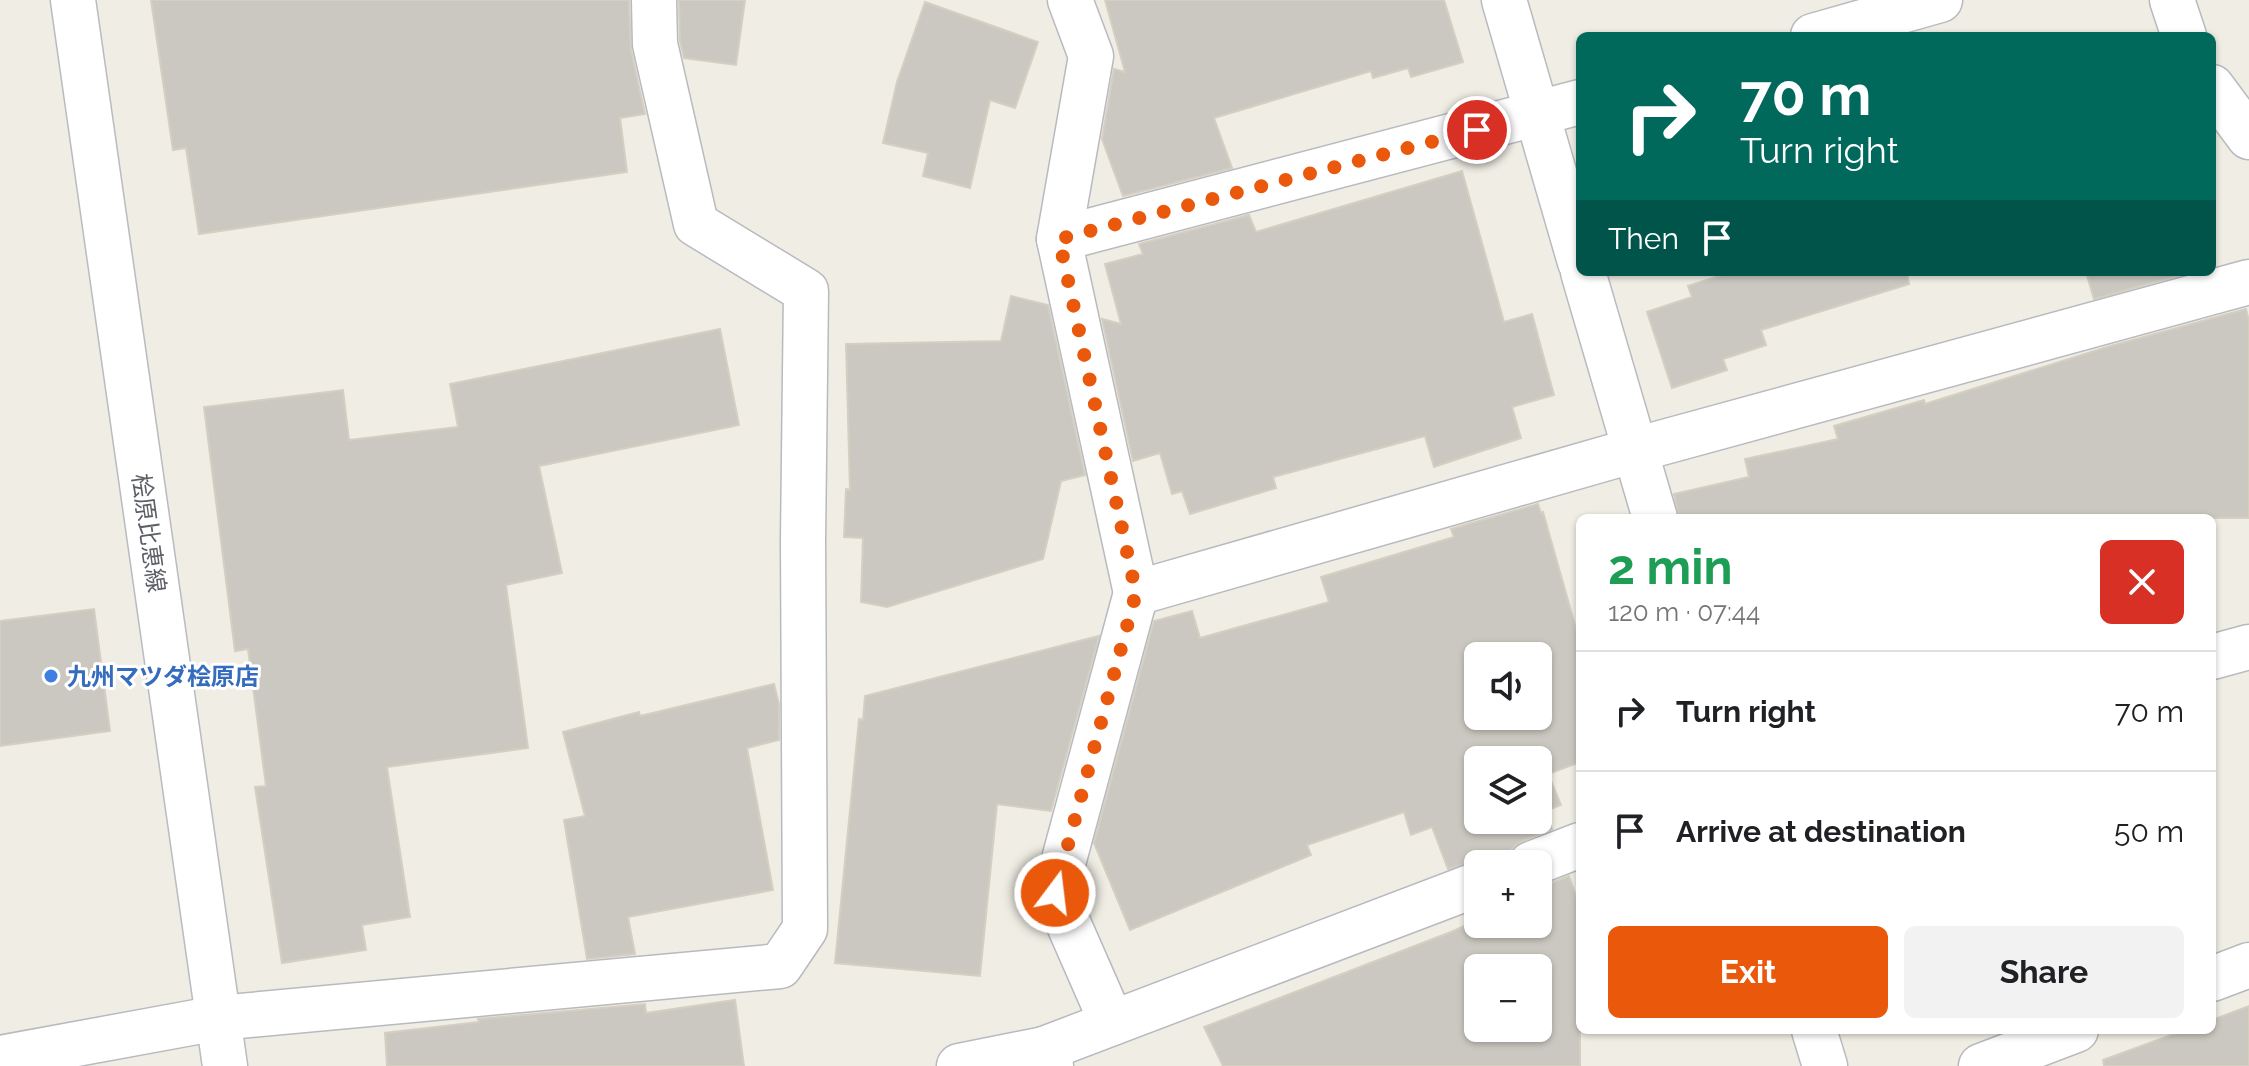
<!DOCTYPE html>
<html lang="en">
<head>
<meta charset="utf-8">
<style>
	body { margin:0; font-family:Raleway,"Noto Sans JP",sans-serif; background:#f2f2f2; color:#202124; height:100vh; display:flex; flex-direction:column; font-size:30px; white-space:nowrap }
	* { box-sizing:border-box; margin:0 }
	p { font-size:26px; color:#757577 }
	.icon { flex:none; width:44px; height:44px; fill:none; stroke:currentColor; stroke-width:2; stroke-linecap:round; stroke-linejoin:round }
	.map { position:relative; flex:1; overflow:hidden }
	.side { position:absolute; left:1576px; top:514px; width:640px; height:520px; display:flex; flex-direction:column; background:#fff; border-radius:12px; box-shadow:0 2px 6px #0004 }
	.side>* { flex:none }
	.top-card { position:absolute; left:1576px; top:32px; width:640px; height:244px; border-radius:12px; box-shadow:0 2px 6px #0004; background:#00695c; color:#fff; overflow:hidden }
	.fabs { position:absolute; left:1464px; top:642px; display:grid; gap:16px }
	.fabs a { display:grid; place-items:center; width:88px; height:88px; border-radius:12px; background:#fff; box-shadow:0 2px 6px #0004; font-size:40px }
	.pin { position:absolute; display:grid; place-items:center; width:68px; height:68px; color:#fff; margin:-34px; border:4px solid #fff; border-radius:50%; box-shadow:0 2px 8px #0007 }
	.me { position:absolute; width:88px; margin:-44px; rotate:15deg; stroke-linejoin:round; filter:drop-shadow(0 0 6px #0008) }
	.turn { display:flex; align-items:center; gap:28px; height:168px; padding:0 32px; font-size:36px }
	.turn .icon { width:104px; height:104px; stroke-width:2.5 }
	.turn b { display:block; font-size:56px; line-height:68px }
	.then { display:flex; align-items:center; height:76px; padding:0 32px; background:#0003; gap:16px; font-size:30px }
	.round { display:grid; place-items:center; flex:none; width:84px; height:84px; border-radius:12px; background:#f2f2f2 }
	.overview { display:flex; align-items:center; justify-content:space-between; height:136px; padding:0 32px }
	h1 { font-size:48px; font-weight:700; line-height:60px; color:#1e9e55 }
	.primary-button { display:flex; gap:16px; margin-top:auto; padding:16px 32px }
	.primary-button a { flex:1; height:92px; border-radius:12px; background:#ea580c; color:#fff; font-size:32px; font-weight:700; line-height:92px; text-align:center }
	.primary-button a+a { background:#f2f2f2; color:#202124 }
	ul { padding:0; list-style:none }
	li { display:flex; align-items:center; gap:24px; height:120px; padding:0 32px; border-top:2px solid #e0e0e0 }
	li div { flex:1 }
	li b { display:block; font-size:30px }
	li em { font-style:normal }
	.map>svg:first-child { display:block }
	.building { fill:#cbc8c1; stroke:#d5cfc2; stroke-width:2; fill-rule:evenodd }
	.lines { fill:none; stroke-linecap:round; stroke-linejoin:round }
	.minor-casing { stroke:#b7babf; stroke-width:47 }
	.secondary-casing { stroke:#b8bbc1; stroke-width:47 }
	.minor { stroke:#fff; stroke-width:44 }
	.secondary { stroke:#fff; stroke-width:44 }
	.route { stroke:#ea580c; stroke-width:14; stroke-dasharray:0 25.2 }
	.shop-dot { fill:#3f7fe0; stroke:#fff; stroke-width:3 }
	.labels { text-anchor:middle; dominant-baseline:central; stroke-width:6; stroke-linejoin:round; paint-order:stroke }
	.street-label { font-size:24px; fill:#5c6066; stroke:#fff }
	.shop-label { font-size:24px; font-weight:bold; fill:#366cbe; stroke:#fff; text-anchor:start }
</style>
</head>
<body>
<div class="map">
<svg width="2249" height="1066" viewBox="0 0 2249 1066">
	<rect width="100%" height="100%" fill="#f0ede4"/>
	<g class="building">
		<path d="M 151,0 L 629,0 L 631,50 L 645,114 L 620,118 L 627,172 L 199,234 L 186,148 L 173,150 Z"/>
		<path d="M 679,0 L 745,0 L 736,65 L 684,58 L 680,41 Z"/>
		<path d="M 1105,0 L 1444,0 L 1463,62 L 1411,77 L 1408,68 L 1373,78 L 1371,71 L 1214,118 L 1232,168 L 1123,196 L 1102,139 L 1114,69 L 1125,72 Z"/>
		<path d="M 925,2 L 1038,42 L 1015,108 L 990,100 L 970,188 L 923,176 L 928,153 L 883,143 L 897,82 Z"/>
		<path d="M 1462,171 L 1504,322 L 1532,314 L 1554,395 L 1512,407 L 1521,438 L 1434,467 L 1425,436 L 1273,477 L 1276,488 L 1190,514 L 1182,491 L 1172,494 L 1160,453 L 1133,461 L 1102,319 L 1121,324 L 1105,264 L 1143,254 L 1139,244 L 1249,215 L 1256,232 Z"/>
		<path d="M 1732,272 L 1907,272 L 1909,284 L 1761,330 L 1766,345 L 1723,359 L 1727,370 L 1672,388 L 1647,312 L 1692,297 L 1688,286 Z"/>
		<path d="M 2086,272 L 2191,272 L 2094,299 Z"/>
		<path d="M 1011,296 L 1048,305 L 1085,475 L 1061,481 L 1043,559 L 887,607 L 861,602 L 863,538 L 844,537 L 846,489 L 850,490 L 846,344 L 1001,341 Z"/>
		<path d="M 2246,309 L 2249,321 L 2249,518 L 1679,518 L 1674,494 L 1749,477 L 1745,459 L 1838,439 L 1834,426 L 1924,400 L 1925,404 L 2107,347 Z"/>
		<path d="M 720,329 L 739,425 L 539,466 L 562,573 L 506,585 L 528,748 L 387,767 L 410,917 L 362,925 L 366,950 L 282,963 L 255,787 L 266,786 L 248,649 L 235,651 L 204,407 L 343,390 L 349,440 L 458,427 L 450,384 Z"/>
		<path d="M 1538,504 L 1541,513 L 1543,512 L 1580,643 L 1580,762 L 1548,774 L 1561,805 L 1545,811 L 1552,829 L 1522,841 L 1512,848 L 1507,864 L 1493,864 L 1481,859 L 1448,869 L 1432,827 L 1411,835 L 1404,812 L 1307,845 L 1311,855 L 1130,930 L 1094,843 L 1154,621 L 1192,611 L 1200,638 L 1329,602 L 1321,577 L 1454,537 L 1451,529 ZM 1478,656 L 1538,656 L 1538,716 L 1478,716 ZM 1478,760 L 1538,760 L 1538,820 L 1478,820 Z"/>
		<path d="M 94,609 L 110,731 L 0,746 L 0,621 Z"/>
		<path d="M 1099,636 L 1051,811 L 997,804 L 980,976 L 835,963 L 859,719 L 863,720 L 865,696 Z"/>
		<path d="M 774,684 L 779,704 L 779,740 L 747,748 L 773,890 L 628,917 L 635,954 L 587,959 L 564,820 L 585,816 L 563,732 L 639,712 L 640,716 Z"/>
		<path d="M 1569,876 L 1580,908 L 1580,1066 L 1223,1066 L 1204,1027 L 1451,932 L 1469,924 L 1466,915 L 1478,911 L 1478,924 L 1538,924 L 1538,888 ZM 1478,968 L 1538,968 L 1538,1028 L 1478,1028 Z"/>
		<path d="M 735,1000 L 744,1066 L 387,1066 L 385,1033 L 479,1022 L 478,1019 L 645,1004 L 646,1013 Z"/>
		<path d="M 2249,1006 L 2249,1066 L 2104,1066 L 2103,1060 L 2185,1030 L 2212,1030 L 2212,1020 Z"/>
	</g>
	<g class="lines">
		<g class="minor-casing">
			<g id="minor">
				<path d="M 1504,0 L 1580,262"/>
				<path d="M 2172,0 L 2184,36"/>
				<path d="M 1813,36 L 1940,0"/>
				<path d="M 2212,87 L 2249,137"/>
				<path d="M 1059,239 L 1091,56 L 1070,0"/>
				<path d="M 1583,272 L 1655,518"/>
				<path d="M 1136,593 L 1059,239 L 1580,102"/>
				<path d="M 2212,657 L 2249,647"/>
				<path d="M 1531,864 L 1580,845"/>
				<path d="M 2212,979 L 2249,965"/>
				<path d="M 1112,1023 L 1055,893 L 1136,593 L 1635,450 L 2249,282"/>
				<path d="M 1814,1030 L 1825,1066"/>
				<path d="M 1044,1049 L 1478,884"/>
				<path d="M 0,1058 L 218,1018 L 780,966 L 805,929 L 803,540 L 806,291 L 696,224 L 655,44 L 654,0"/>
				<path d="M 959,1066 L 1044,1049 L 1051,1066"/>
				<path d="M 1981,1066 L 2076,1030"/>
			</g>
		</g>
		<g class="secondary-casing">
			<path id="secondary" d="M 73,0 L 225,1066"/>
		</g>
		<use href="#minor" class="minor"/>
		<use href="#secondary" class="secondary"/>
	</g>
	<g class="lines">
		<path class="route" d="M 1055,893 L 1136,593 L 1059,239 L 1477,130"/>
	</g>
	<circle class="shop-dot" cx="51" cy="676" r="8"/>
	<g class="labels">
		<g class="street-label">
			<text transform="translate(149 533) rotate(82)">桧原比恵線</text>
		</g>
		<g class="shop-label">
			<text x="67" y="676">九州マツダ桧原店</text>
		</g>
	</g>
</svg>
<div class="fabs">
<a><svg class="icon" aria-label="sound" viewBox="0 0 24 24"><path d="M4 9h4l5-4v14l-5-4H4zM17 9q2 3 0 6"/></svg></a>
<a><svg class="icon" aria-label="layers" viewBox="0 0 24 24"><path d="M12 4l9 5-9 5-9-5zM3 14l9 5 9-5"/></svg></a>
<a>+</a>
<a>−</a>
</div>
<div class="pin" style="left:1477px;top:130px;background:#d93025"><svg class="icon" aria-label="arrive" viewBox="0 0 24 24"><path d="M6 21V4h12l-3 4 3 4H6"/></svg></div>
<svg class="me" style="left:1055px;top:893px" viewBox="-20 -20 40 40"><circle r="17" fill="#ea580c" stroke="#fff" stroke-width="3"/><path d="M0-11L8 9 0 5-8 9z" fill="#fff"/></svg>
<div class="top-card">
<div class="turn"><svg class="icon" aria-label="right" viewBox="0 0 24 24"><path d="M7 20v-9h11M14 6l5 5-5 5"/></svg><div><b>70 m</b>Turn right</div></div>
<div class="then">Then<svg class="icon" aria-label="arrive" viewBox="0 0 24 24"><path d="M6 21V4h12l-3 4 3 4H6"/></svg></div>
</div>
<section class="side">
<div class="overview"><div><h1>2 min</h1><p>120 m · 07:44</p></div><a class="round" style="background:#d93025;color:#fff"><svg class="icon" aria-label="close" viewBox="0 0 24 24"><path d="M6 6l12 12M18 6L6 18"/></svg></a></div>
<ul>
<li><svg class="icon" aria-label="right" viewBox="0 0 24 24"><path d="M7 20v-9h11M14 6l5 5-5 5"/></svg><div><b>Turn right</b></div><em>70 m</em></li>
<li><svg class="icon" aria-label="arrive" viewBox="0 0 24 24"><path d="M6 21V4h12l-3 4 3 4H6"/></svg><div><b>Arrive at destination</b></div><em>50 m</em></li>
</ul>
<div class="primary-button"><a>Exit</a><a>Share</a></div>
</section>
</div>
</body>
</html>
